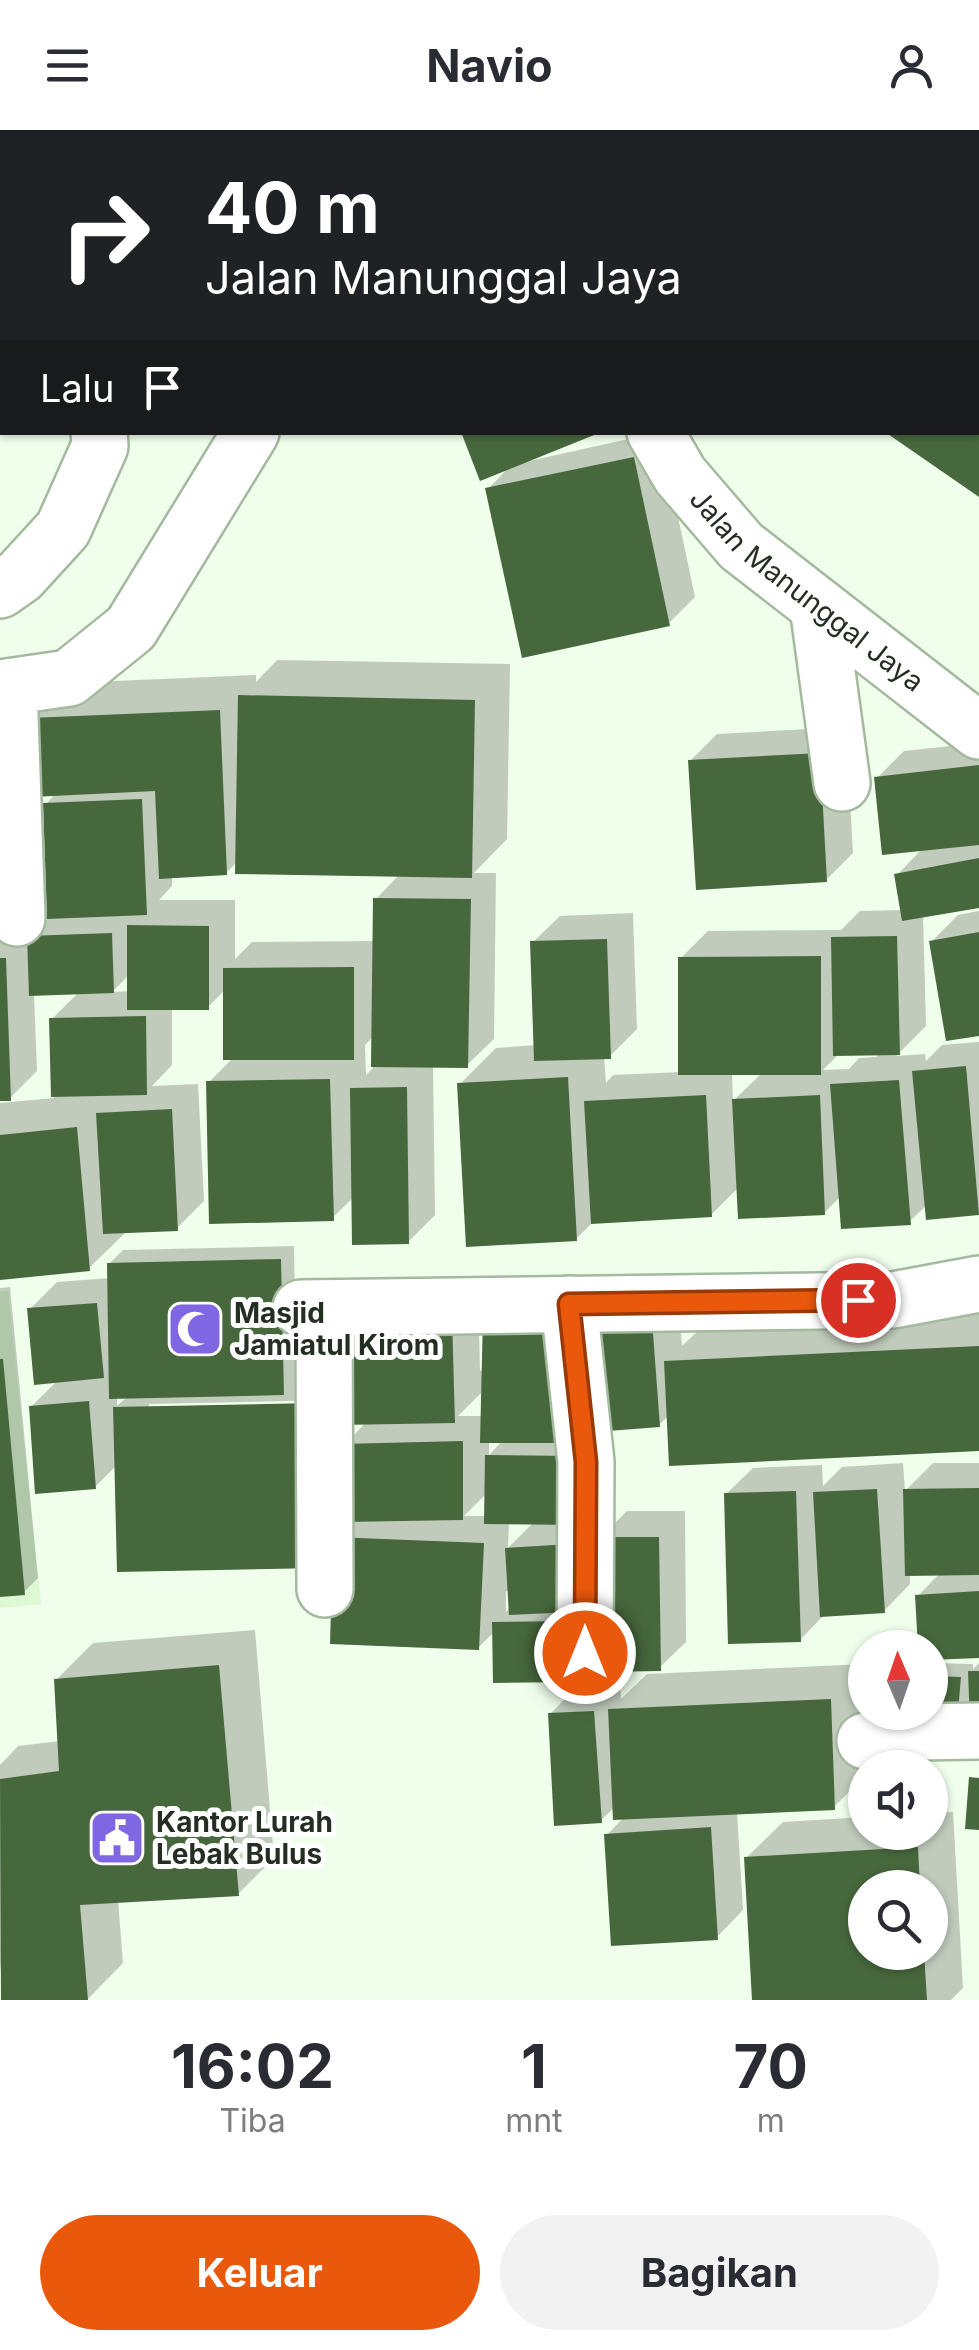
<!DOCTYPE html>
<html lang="id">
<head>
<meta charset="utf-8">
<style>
	body { margin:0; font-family:Inter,sans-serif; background:#f2f2f3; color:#2b2b33; height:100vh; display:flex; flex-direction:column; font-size:38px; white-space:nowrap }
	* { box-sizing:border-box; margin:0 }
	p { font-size:32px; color:#7c7c81 }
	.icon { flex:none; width:55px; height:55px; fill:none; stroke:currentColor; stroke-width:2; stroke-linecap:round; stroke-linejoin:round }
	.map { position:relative; height:1870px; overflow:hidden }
	.sheet { display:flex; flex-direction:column; background:#fff; flex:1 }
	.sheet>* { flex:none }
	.hud { position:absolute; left:0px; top:0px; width:980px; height:305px; box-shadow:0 2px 8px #0004; background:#202124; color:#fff; overflow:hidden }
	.needle { width:65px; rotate:358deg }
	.controls { position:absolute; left:848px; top:1500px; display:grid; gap:20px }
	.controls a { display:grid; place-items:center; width:100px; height:100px; border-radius:50%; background:#fff; box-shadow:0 2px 8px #0004; font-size:50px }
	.pin { position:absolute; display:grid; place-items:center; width:85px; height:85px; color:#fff; margin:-42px; border:5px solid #fff; border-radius:50%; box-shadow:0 2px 10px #0007 }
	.me { position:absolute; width:110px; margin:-55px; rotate:0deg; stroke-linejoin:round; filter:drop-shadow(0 0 8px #0008) }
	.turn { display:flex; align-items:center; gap:35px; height:210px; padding:0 40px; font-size:45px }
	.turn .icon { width:130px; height:130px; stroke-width:2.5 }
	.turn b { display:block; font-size:70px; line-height:85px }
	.then { display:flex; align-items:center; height:95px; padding:0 40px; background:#0003; gap:20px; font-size:38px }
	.eta { display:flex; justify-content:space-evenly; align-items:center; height:170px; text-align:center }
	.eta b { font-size:60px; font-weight:700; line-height:70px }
	.action { display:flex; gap:20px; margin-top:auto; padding:20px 40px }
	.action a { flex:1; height:115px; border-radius:60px; background:#ea580c; color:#fff; font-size:40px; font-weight:700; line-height:115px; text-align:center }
	.action a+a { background:#f2f2f3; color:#2b2b33 }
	header { display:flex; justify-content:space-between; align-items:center; height:130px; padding:0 40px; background:#fff; font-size:45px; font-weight:700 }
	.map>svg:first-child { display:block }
	.built { fill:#dcf9d4 }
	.shadow { fill:#0003; fill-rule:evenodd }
	.building { fill:#47683d }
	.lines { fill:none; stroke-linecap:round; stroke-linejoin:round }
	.minor-casing { stroke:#a4ba9e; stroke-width:60 }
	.minor { stroke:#fff; stroke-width:55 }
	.route-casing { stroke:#983908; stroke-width:25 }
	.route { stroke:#ea580c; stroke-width:18 }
	.labels { text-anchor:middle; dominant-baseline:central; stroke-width:10; stroke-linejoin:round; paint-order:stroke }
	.street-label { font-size:28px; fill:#252e23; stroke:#fff }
	.poi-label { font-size:28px; font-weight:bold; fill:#252e23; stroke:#fff; text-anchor:start }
</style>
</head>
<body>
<header><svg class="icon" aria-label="menu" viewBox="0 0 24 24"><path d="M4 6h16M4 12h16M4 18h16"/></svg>Navio<svg class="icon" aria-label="person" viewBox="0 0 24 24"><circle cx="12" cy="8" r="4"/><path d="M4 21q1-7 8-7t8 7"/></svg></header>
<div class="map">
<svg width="979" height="1870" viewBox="0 0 979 1870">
	<rect width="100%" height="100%" fill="#f0feec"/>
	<path class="built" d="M 8,1161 L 41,1474 L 0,1478 L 0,1162 Z"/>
	<g class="shadow">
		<path d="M 0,33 L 2,33 L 0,188 Z"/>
		<path d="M 979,49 L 979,364 L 978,302 Z"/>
		<path d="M 660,302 L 695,467 L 668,494 L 488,359 L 511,335 Z"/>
		<path d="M 277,530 L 510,534 L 507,709 L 474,743 L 496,743 L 494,909 L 467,935 L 433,935 L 435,1085 L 408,1112 L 354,1067 L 332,1088 L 209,952 L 234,927 L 226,859 L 208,877 L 172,877 L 172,935 L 152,956 L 198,954 L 204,1071 L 177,1098 L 126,1102 L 89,1138 L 0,1147 L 0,973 L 54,968 L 52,889 L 79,862 L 34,864 L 37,941 L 6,972 L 6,968 L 0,968 L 0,580 L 30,591 L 67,553 L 256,545 L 256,552 ZM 56,663 L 46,674 L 50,787 L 35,802 L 33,664 ZM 238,731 L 400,744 L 376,769 L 375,811 L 252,812 L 235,829 L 235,770 L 159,770 L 172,756 L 172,745 L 226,743 ZM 130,844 L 130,861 L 112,862 ZM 374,906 L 373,938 L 366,945 L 365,915 Z"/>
		<path d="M 846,597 L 853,723 L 826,750 L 690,631 L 717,604 Z"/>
		<path d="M 979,613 L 979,775 L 923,785 L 926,896 L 896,926 L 925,924 L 926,931 L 942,915 L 979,912 L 979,1083 L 927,1075 L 909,1092 L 841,1066 L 824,1083 L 739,1057 L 711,1085 L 593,1092 L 576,1109 L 460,954 L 496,918 L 536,915 L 533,812 L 560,786 L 633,783 L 637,899 L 610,926 L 604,927 L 606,953 L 613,945 L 681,942 L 681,828 L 708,801 L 841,800 L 860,781 L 903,780 L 897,745 L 923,718 L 877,648 L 904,621 ZM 876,923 L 877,927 L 859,928 L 849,939 L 823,940 L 839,924 ZM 732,943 L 762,943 L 733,971 Z"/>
		<path d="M 979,781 L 979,903 L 931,812 L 958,785 Z"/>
		<path d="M 294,1116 L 296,1239 L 340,1238 L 478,1162 L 480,1241 L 593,1191 L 678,1164 L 682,1216 L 703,1196 L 979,1182 L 979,1318 L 669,1285 L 659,1295 L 602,1299 L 598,1410 L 627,1381 L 685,1381 L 686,1512 L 659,1538 L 602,1519 L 571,1550 L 494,1502 L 478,1518 L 335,1420 L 117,1335 L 95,1357 L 31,1277 L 58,1250 L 30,1179 L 57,1152 L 110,1148 L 109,1134 L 123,1120 ZM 484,1260 L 483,1286 L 458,1286 ZM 117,1266 L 128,1266 L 117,1276 ZM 330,1270 L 330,1275 L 149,1279 L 149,1274 ZM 354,1292 L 366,1292 L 354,1305 ZM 489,1310 L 503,1310 L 489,1325 ZM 487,1363 L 487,1386 L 464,1386 ZM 509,1391 L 534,1392 L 508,1418 ZM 506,1461 L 510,1461 L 511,1476 L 506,1482 Z"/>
		<path d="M 10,1157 L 38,1448 L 24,1462 L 0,1464 L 0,1158 Z"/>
		<path d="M 903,1333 L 905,1361 L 933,1333 L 979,1333 L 979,1525 L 930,1528 L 918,1466 L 940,1443 L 910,1444 L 910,1454 L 884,1481 L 825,1484 L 800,1510 L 726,1364 L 753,1338 L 822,1335 L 823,1356 L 842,1337 Z"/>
		<path d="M 255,1500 L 274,1728 L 238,1764 L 118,1770 L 123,1833 L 87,1870 L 4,1870 L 0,1831 L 0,1635 L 18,1616 L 60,1611 L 56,1550 L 93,1513 Z"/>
		<path d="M 930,1533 L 973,1534 L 973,1539 L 979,1533 L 979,1593 L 930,1582 Z"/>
		<path d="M 865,1534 L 870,1638 L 865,1638 L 865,1646 L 833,1678 L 737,1682 L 743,1780 L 717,1807 L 607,1705 L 624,1687 L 615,1677 L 600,1691 L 550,1584 L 577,1557 L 620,1555 L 621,1569 L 647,1544 Z"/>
		<path d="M 953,1682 L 963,1858 L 951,1870 L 755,1870 L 746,1728 L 783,1692 L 865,1687 L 865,1702 L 930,1702 L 930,1683 ZM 865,1758 L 930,1758 L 930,1822 L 865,1822 Z"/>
	</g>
	<g class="building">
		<path d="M 461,302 L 599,302 L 599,303 L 480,351 Z"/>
		<path d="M 885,302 L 979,302 L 979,367 Z"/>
		<path d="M 634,327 L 670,496 L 522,528 L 485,358 Z"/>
		<path d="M 238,565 L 475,570 L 472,748 L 235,744 Z"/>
		<path d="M 220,580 L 227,745 L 159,749 L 155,661 L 32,667 L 29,588 Z"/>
		<path d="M 820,623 L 827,752 L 696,760 L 688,630 Z"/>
		<path d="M 979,635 L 979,715 L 882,725 L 874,647 Z"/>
		<path d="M 142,669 L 147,785 L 47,789 L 43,673 Z"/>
		<path d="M 979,728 L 979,778 L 902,791 L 894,744 Z"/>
		<path d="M 373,768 L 471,769 L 468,938 L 371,937 Z"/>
		<path d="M 127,795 L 209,796 L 209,880 L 127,880 Z"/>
		<path d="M 979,802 L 979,906 L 946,911 L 929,811 Z"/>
		<path d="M 112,803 L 114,863 L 29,866 L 27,806 Z"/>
		<path d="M 897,806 L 900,925 L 833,926 L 831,807 Z"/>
		<path d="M 607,809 L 611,929 L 534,931 L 530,811 Z"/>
		<path d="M 821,826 L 821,945 L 678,945 L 678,827 Z"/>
		<path d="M 0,828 L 6,828 L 11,971 L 0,971 Z"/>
		<path d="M 354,837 L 354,930 L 223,930 L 223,838 Z"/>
		<path d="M 146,886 L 147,965 L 51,967 L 49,888 Z"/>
		<path d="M 966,936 L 979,1085 L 926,1090 L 912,941 Z"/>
		<path d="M 568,947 L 577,1111 L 466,1117 L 457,953 Z"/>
		<path d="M 330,949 L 334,1091 L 209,1094 L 206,951 Z"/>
		<path d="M 899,950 L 911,1095 L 841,1099 L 830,954 Z"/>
		<path d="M 407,957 L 409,1114 L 352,1115 L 350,958 Z"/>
		<path d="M 706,965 L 712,1087 L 591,1094 L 584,971 Z"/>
		<path d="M 820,965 L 825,1085 L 738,1089 L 732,969 Z"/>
		<path d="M 172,979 L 178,1101 L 103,1104 L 96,983 Z"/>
		<path d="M 77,997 L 90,1141 L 0,1150 L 0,1005 Z"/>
		<path d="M 281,1129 L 284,1265 L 109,1269 L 107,1133 Z"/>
		<path d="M 97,1173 L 104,1248 L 34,1255 L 27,1178 Z"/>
		<path d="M 483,1185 L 550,1187 L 556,1313 L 480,1313 Z"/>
		<path d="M 452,1187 L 455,1293 L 339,1295 L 337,1190 Z"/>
		<path d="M 590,1190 L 652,1190 L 660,1297 L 595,1302 Z"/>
		<path d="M 979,1216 L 979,1321 L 669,1336 L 664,1231 Z"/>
		<path d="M 0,1229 L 3,1229 L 25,1465 L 0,1467 Z"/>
		<path d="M 89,1271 L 96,1359 L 35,1364 L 29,1276 Z"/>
		<path d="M 317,1273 L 321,1438 L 117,1442 L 113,1277 Z"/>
		<path d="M 463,1311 L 463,1390 L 342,1392 L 341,1314 Z"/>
		<path d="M 485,1325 L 576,1326 L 577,1395 L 484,1394 Z"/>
		<path d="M 979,1358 L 979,1445 L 905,1446 L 903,1359 Z"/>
		<path d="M 877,1359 L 885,1483 L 820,1487 L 813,1362 Z"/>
		<path d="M 796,1361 L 801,1512 L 728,1514 L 724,1363 Z"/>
		<path d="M 333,1407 L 484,1413 L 479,1520 L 330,1514 Z"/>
		<path d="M 598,1407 L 659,1407 L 661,1541 L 599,1542 Z"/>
		<path d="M 571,1414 L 575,1482 L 509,1485 L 505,1418 Z"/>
		<path d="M 979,1461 L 979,1528 L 930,1530 L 930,1518 L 918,1518 L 915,1465 Z"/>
		<path d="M 572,1491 L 572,1552 L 493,1553 L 492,1492 Z"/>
		<path d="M 219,1535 L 239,1766 L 80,1775 L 88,1870 L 1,1870 L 0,1649 L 59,1641 L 54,1549 Z"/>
		<path d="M 968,1541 L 979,1541 L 979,1596 L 970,1594 Z"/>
		<path d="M 930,1546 L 961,1547 L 957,1593 L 930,1582 Z"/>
		<path d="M 831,1569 L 835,1680 L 613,1690 L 608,1579 Z"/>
		<path d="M 594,1581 L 602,1693 L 554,1696 L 548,1583 Z"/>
		<path d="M 969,1647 L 979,1648 L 979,1700 L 965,1699 Z"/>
		<path d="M 711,1697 L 718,1810 L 611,1816 L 604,1704 Z"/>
		<path d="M 918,1717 L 920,1758 L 865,1758 L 865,1822 L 924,1822 L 927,1870 L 752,1870 L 744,1727 Z"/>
	</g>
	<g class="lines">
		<g class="minor-casing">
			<g id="minor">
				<path d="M 78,0 L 78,2"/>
				<path d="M 978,4 L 979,4"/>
				<path id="s1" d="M 655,302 L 680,345 L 741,416 L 979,601"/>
				<path d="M 0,460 L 20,446 L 63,399 L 100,316 L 99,302"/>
				<path d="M 818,476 L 842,653"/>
				<path d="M 9,557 L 17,788"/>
				<path d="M 0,558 L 69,548 L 131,498 L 251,302"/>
				<path d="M 569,1174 L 586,1332 L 585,1523"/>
				<path d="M 301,1178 L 893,1170 L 979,1154"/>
				<path d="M 324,1178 L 325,1459"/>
				<path d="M 865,1611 L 915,1602 L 979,1601"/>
			</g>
		</g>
		<use href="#minor" class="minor"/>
	</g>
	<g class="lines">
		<g class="route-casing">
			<path id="route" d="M 585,1523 L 586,1332 L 569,1174 L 858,1170"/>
		</g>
		<use href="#route" class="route"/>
	</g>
	<defs>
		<g id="mosque-square" transform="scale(2.875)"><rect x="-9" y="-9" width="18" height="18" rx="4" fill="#7f66e2" stroke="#fff"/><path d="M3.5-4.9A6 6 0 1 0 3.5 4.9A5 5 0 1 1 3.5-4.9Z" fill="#fff"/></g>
		<g id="civic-square" transform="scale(2.875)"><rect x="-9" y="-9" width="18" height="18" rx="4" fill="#7f66e2" stroke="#fff"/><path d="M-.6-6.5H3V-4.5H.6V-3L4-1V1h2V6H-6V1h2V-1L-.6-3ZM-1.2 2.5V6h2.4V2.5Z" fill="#fff"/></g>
	</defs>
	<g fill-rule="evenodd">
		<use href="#mosque-square" x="195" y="1199"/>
		<use href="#civic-square" x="117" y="1708"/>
	</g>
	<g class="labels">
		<g class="street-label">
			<text stroke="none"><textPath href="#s1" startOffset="222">Jalan Manunggal Jaya</textPath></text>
		</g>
		<g class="poi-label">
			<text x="234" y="1183">Masjid<tspan x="234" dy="32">Jamiatul Kirom</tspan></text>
			<text x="156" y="1692">Kantor Lurah<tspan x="156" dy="32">Lebak Bulus</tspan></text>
		</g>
	</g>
</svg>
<div class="controls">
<a><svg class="needle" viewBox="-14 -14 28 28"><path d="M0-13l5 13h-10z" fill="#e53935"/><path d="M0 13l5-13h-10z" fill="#7c7c81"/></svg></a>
<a><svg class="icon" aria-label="sound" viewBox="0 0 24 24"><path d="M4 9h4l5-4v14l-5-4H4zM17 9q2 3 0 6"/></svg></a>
<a><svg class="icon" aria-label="search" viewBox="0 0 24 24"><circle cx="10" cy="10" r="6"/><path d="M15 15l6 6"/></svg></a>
</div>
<div class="pin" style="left:858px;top:1170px;background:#d93025"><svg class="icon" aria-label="arrive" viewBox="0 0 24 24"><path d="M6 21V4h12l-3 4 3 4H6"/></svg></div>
<svg class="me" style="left:585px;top:1523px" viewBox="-20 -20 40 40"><circle r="17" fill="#ea580c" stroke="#fff" stroke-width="3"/><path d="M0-11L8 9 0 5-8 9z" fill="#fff"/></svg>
<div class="hud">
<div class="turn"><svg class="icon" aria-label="right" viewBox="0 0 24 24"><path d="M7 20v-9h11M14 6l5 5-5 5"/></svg><div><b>40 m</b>Jalan Manunggal Jaya</div></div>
<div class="then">Lalu<svg class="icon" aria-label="arrive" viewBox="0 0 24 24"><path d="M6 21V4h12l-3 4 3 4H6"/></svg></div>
</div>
</div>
<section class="sheet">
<div class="eta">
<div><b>16:02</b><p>Tiba</p></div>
<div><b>1</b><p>mnt</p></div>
<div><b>70</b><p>m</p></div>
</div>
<div class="action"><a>Keluar</a><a>Bagikan</a></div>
</section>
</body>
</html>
